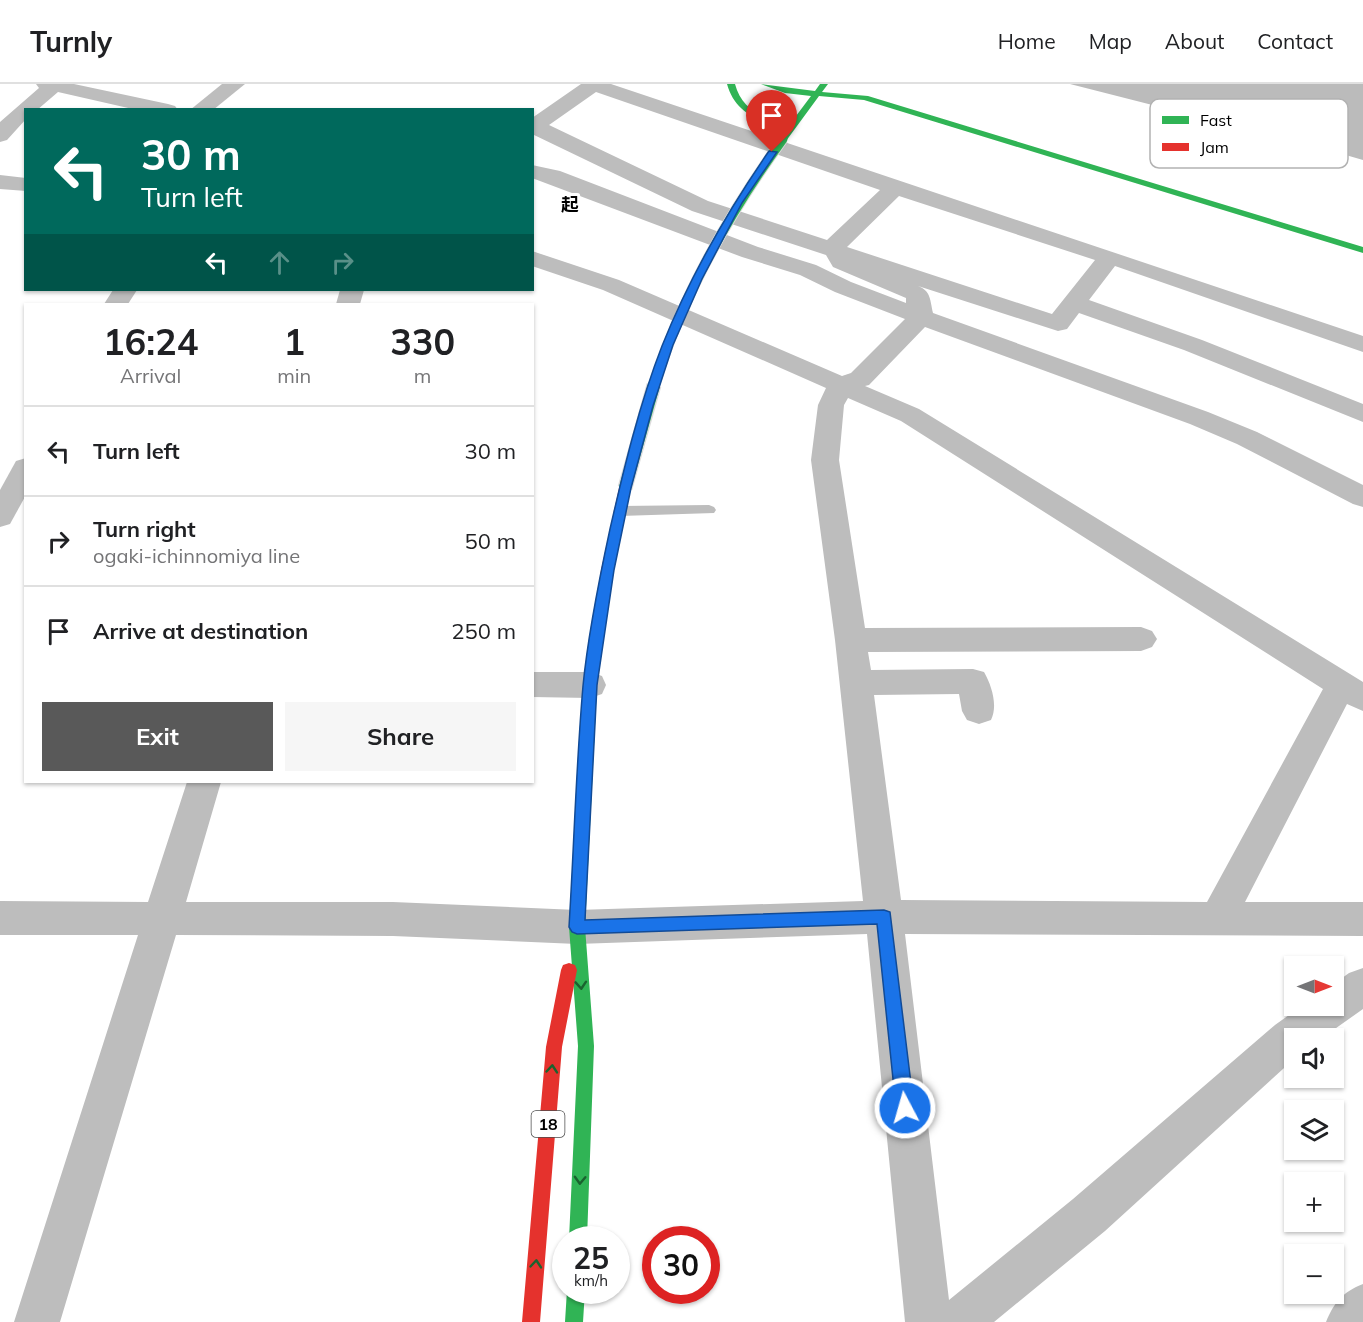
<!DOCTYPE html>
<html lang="en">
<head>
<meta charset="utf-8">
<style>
	body { margin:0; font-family:Mulish,"Noto Sans JP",sans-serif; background:#f6f6f6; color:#202124; height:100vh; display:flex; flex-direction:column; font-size:22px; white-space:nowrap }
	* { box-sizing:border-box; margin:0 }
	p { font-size:20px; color:#757577 }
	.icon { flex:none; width:33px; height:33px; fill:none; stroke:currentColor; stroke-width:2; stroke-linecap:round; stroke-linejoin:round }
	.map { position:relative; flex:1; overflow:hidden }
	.drawer { position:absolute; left:24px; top:219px; width:510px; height:480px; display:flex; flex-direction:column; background:#fff; border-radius:0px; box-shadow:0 2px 4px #0004 }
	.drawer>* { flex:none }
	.hud { position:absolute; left:24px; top:24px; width:510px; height:183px; border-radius:0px; box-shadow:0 2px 4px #0004; background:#00695c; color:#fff; overflow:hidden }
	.needle { width:39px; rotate:90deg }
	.controls { position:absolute; left:1284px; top:872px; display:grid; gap:12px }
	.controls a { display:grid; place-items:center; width:60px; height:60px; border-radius:0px; background:#fff; box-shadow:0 2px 4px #0004; font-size:30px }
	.speed { position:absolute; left:552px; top:1142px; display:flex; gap:12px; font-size:30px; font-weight:700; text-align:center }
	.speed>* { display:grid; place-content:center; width:78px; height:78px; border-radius:50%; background:#fff; box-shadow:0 2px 4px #0004; line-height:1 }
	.speed small { font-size:15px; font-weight:400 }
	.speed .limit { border:9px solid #d22; background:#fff; color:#111 }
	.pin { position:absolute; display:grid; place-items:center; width:51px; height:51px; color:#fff; margin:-62px -26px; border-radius:50% 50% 50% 0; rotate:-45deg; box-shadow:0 0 6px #0007 }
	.pin .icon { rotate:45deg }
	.me { position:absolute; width:66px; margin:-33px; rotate:354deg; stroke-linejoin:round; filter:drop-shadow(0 0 4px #0008) }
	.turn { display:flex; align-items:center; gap:21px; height:126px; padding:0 18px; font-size:27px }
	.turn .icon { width:78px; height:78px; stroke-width:2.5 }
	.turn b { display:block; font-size:42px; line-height:51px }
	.lanes { display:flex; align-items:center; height:57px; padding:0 18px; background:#0003; justify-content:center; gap:30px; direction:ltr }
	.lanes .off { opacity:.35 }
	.eta { display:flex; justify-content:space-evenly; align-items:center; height:102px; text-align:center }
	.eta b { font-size:36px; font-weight:700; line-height:42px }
	.primary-button { display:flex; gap:12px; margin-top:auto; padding:12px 18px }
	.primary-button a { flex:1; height:69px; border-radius:0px; background:#595959; color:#fff; font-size:24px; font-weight:700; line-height:69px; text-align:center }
	.primary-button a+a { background:#f6f6f6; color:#202124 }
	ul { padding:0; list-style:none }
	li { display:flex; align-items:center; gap:18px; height:90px; padding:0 18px; border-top:2px solid #e0e0e0 }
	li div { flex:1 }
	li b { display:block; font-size:22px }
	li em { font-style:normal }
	header { display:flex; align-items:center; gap:36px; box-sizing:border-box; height:84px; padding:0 30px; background:#fff; border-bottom:2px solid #e0e0e0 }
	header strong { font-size:28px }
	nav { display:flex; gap:33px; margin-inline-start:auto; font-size:21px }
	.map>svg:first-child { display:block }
	.water { fill:#bbb }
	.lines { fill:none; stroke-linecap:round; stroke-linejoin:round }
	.lane { fill:#bdbdbd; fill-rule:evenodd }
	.street { fill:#bdbdbd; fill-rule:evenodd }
	.fast { fill:#30b455; fill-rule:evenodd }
	.jam { fill:#e5322d; fill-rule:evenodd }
	.fast-bridge-far1-casing { stroke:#dbdbdb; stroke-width:11; stroke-linecap:butt }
	.fast-bridge-casing { stroke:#dbdbdb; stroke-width:15; stroke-linecap:butt }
	.fast-bridge-far1 { stroke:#30b455; stroke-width:9 }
	.fast-bridge { stroke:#30b455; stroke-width:12 }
	.oneway { stroke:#1a632f }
	.route { fill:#1a73e8; stroke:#114b97; stroke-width:1.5 }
	.labels { text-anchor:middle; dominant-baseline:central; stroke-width:6; stroke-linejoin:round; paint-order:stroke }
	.shield { fill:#fff; stroke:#4c4c4c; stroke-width:1.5 }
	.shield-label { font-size:16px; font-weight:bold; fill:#000 }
	.far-quarter-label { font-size:18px; font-weight:bold; fill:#000; stroke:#fff }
	.key { fill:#fff; stroke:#b2b2b2; stroke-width:1.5 }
	.key-label { font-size:16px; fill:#000 }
</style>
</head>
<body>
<header>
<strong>Turnly</strong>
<nav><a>Home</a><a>Map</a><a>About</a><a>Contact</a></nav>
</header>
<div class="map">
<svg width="1363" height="1238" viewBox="0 0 1363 1238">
	<rect width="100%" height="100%" fill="#fff"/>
	<path class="water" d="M 1070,0 L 1363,0 L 1363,76 L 1325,65 Z"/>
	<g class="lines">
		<path class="lane" d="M 709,421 L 714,423 L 716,426 L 714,429 L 620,432 L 613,427 L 620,422 Z"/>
		<g class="street">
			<path d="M 36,0 L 74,0 L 168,20 L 175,22 L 178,26 L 137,26 L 58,8 L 37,26 L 26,26 L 26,35 L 7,56 L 0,58 L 0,38 L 39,4 Z"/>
			<path d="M 222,0 L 245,0 L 213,26 L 190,26 Z"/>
			<path d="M 581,0 L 611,0 L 1363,252 L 1363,268 L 1115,182 L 1089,216 L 1202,256 L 1363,320 L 1363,338 L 1184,266 L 1079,229 L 1067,245 L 1058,247 L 918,202 C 931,207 930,216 933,229 L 1208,328 L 1257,348 L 1363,401 L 1363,423 L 1353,420 L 1237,360 L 1190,340 L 925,243 L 869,301 L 865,302 L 919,325 L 1363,598 L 1363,627 L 1347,620 L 1245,818 L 1363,818 L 1363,852 L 905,850 L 949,1216 L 1073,1115 L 1275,941 L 1303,921 L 1334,921 L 1334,900 L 1349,889 L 1363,884 L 1363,925 L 1322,954 L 1294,954 L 1294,975 L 1105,1147 L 994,1238 L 905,1238 L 867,850 L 577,860 L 393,852 L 176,851 L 60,1238 L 14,1238 L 138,851 L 0,851 L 0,817 L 148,818 L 187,698 L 221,698 L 186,818 L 393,818 L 577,826 L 863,817 L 835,556 L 811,376 L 818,321 L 826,304 L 603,206 L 532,182 L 532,167 L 619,196 L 842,292 L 851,289 L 905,235 L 835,208 L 800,191 L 742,173 L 532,94 L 532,81 L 560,87 L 758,163 L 816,181 L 851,198 L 906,219 L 906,214 L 833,183 L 826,171 L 692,127 L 532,50 L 532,34 ZM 596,8 L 880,106 L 827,156 L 708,117 L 549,41 ZM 899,112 L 1095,176 L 1052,230 L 847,163 ZM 848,314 L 901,337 L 1323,605 L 1207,818 L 901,816 L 874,611 L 959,610 L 962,627 L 967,636 L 979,640 L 991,636 C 998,622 992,602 984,588 L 973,585 L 871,586 L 868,568 L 1141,567 L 1152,563 L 1157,555 L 1152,547 L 1141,543 L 865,544 L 839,376 L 844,321 Z"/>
			<path d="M 0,91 L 26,94 L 26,107 L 0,105 Z"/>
			<path d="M 113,206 L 137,206 L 128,220 L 104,220 Z"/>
			<path d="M 340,206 L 364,206 L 360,220 L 336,220 Z"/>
			<path d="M 26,374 L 26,411 L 10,440 L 0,443 L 0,406 L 16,377 Z"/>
			<path d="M 532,588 L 590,588 L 602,592 L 606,601 L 602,610 L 590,614 L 532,613 Z"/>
			<path d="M 1363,1200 L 1363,1238 L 1326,1238 C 1334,1218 1343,1208 1363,1200 Z"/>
		</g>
		<g class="fast">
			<path d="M 727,0 L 735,0 C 742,27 765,35 790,40 L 811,12 L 785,9 L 761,0 L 815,7 L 820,0 L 828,0 L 822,8 L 868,12 L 1363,163 L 1363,169 L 864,16 L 819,12 L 786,57 L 780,57 L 779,55 L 787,44 C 759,38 735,29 727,0 Z"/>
			<path d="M 590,597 L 597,602 L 585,843 L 594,962 L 587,1155 L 569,1155 L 578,962 L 569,843 L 583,602 Z"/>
			<path d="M 567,1206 L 585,1206 L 583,1238 L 565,1238 Z"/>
		</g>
		<g class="jam">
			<path d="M 625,400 L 631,404 L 613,486 L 597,602 L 590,607 L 583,602 L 601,486 L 619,404 Z"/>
			<path d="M 569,879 L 575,881 L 577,886 L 562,963 L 540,1238 L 522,1238 L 546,963 L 561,886 L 563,881 Z"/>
		</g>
		<g class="fast-bridge-far1-casing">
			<path id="fast-bridge-far1" d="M 654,302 C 682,212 728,131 783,55"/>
		</g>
		<g class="fast-bridge-casing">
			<path id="fast-bridge" d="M 625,404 L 654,301"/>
		</g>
		<use href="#fast-bridge-far1" class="fast-bridge-far1"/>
		<use href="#fast-bridge" class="fast-bridge"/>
	</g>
	<defs><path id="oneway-chevron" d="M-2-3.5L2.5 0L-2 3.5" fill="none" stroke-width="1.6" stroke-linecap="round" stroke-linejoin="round" transform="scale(1.5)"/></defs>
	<g class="oneway">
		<use href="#oneway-chevron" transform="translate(581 901) rotate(86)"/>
		<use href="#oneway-chevron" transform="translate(552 985) rotate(-85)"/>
		<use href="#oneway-chevron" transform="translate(580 1096) rotate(92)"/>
		<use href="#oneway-chevron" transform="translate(536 1180) rotate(-85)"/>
	</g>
	<path class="route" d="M 769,67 L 777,68 L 742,119 L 702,195 L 673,261 L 653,322 L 631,404 L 614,486 L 597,601 L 585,836 L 884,826 L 890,828 L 914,1024 L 911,1030 L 905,1032 L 899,1030 L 896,1024 L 877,840 L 577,850 L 572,848 L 569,843 C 574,763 576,682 583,602 C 588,550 599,496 610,445 C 624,384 639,321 662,262 C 690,192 727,128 769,67 Z"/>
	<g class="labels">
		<rect class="shield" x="531.5" y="1027" width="33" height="26" rx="4.5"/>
		<g class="shield-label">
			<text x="548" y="1040">18</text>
		</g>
		<g class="far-quarter-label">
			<text x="570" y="120">起</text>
		</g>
	</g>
	<rect x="1150" y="15" width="198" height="69" rx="9" class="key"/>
	<rect x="1162" y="32" width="27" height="8" fill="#30b455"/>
	<rect x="1162" y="59" width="27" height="8" fill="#e5322d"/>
	<g class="key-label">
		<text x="1200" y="42">Fast</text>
		<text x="1200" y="69">Jam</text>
	</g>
</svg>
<div class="controls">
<a><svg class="needle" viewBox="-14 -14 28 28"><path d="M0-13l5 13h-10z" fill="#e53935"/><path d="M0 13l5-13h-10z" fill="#757577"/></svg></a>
<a><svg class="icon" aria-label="sound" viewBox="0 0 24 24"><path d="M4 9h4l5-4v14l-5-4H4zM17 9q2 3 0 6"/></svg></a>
<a><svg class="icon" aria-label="layers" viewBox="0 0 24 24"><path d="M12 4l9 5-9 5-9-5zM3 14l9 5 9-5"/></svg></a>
<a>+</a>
<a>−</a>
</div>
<div class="speed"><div>25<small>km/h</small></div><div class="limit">30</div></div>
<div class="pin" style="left:772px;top:68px;background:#d93025"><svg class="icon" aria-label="arrive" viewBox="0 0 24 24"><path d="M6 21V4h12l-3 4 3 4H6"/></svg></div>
<svg class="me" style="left:905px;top:1024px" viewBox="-20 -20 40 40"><circle r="17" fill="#1a73e8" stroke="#fff" stroke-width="3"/><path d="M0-11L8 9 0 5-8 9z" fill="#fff"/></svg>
<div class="hud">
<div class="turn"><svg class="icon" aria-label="left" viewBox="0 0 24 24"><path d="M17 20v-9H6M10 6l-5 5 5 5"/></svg><div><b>30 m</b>Turn left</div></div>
<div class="lanes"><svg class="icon" aria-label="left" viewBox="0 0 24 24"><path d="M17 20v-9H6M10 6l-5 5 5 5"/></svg><svg class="icon off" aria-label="ahead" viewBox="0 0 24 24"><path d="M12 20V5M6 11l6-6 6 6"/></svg><svg class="icon off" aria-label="right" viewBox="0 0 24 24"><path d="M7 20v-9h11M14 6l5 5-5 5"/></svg></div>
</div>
<section class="drawer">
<div class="eta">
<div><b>16:24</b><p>Arrival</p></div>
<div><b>1</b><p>min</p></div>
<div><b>330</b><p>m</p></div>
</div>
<ul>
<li><svg class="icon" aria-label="left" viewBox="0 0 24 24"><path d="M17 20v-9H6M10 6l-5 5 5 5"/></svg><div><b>Turn left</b></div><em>30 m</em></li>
<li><svg class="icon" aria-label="right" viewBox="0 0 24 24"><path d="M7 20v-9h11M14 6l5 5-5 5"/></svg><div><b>Turn right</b><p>ogaki-ichinnomiya line</p></div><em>50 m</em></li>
<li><svg class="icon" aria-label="arrive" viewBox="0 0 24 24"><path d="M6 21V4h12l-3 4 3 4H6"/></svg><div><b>Arrive at destination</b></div><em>250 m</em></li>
</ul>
<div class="primary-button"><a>Exit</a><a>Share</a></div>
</section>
</div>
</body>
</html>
